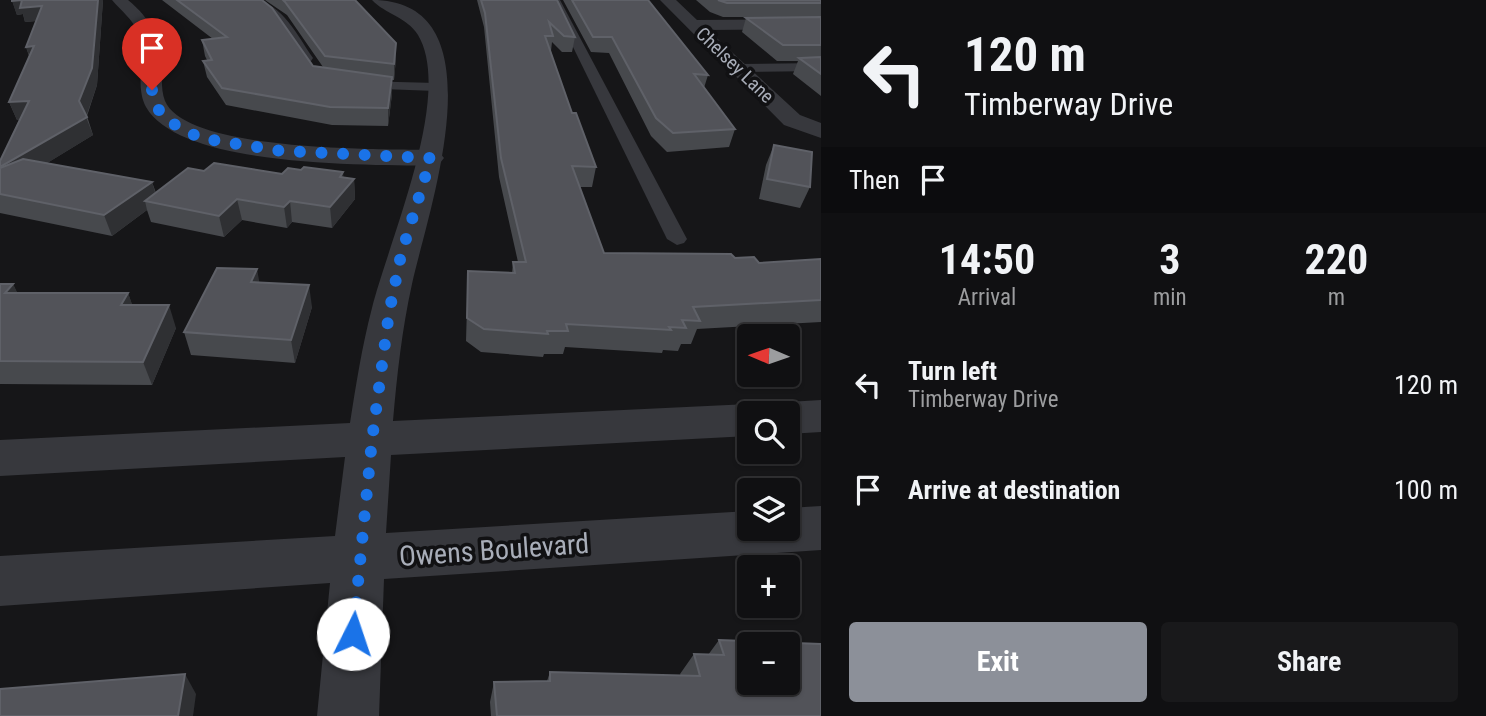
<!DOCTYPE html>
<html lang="en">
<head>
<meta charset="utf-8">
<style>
	body { margin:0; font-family:"Roboto Condensed",sans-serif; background:#19191b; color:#f1f3f6; height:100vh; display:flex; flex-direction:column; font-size:26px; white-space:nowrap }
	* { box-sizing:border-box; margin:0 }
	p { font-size:23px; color:#9c9d9f }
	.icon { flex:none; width:38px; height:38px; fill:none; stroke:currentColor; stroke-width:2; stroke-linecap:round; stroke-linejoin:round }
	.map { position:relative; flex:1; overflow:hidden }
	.details { display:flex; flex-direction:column; background:#101012; width:665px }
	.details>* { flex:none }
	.hud { background:#101012; color:#f1f3f6; overflow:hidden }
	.needle { width:46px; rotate:272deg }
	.fabs { position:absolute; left:737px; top:324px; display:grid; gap:14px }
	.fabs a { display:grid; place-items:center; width:63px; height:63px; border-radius:7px; background:#101012; box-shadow:0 2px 5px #0004,0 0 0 2px #303032; font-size:35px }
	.pin { position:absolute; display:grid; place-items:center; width:60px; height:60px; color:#fff; margin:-72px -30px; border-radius:50% 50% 50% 0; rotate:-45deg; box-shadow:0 0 7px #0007 }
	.pin .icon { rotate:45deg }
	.me { position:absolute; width:77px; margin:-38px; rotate:4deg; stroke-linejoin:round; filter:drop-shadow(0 0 5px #0008) }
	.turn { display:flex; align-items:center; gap:24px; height:147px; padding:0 28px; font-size:32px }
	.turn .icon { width:91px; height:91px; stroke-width:2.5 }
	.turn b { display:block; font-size:49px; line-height:60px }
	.then { display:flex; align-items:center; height:66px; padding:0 28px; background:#0003; gap:14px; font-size:26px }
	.eta { display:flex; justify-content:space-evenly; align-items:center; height:119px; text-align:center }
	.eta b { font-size:42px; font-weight:700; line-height:49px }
	.action { display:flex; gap:14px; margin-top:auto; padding:14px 28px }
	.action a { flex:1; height:80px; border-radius:7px; background:#8c9099; color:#fff; font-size:28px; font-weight:700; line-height:80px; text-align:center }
	.action a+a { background:#19191b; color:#f1f3f6 }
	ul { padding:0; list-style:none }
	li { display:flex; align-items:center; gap:21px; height:105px; padding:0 28px }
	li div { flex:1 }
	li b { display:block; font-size:26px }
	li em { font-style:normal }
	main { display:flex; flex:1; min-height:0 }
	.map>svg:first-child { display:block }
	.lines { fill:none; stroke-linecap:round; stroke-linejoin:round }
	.service { fill:#37383d; fill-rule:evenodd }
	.minor { fill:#37383d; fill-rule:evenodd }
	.tertiary { fill:#37383d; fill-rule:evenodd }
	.wall { fill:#47494d }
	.shaded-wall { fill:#2f3033 }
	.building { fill:#525359; stroke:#5f6168; stroke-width:2; fill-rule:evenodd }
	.route { stroke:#1a73e8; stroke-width:12; stroke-dasharray:0 21.6 }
	.labels { text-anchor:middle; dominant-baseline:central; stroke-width:7; stroke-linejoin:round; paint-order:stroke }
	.far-street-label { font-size:19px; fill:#a8adb8; stroke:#111113 }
	.near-street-label { font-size:28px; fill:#a8adb8; stroke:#111113 }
</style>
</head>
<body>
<main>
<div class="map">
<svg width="821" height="716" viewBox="0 0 821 716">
	<rect width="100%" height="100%" fill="#161618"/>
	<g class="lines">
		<g class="service">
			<path d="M 251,0 C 281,0 298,37 313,58 L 311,61 L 303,61 L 276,20 Z"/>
			<path d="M 550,0 L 560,0 L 687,239 L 684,243 L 677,245 L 667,239 Z"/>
			<path d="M 821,63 L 821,71 L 739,72 L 733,68 L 739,64 Z"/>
			<path d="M 360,81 L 436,83 L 443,87 L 436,91 L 355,88 L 354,85 Z"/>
		</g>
		<g class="minor">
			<path d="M 112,0 L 128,0 C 151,19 161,39 162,69 C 162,79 161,91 165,101 C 187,152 380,149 431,150 L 440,153 L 444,158 L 440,163 L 431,166 C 366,164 181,168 146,107 C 134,85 147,56 138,33 C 133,19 121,11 112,0 Z"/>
			<path d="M 660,0 L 676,0 L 697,20 L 821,19 L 821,29 L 708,30 L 800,115 L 821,123 L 821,138 L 784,125 Z"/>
		</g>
		<g class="tertiary">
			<path d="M 372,0 C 504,0 427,214 412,284 C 402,329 397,375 393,421 L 749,404 L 764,409 L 766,413 L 749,413 L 749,436 L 391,455 L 386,533 L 749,511 L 749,528 L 788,528 L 788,508 L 821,506 L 821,550 L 384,579 L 379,716 L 317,716 L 330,583 L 0,606 L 0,556 L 335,536 L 345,457 L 0,476 L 0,440 L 350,423 C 356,385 362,346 372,308 C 388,243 454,95 418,35 C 407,17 385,14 372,0 Z"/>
			<path d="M 821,400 L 821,432 L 788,434 L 788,413 L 770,413 L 773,407 L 788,402 Z"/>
		</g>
	</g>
	<g class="wall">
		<path d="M 12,0 L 103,0 L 97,85 L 87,116 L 93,135 L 47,163 L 152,182 L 156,193 L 204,171 L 344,177 L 354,179 L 355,199 L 332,228 L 292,222 L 287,228 L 242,220 L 224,237 L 151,222 L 147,210 L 112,236 L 0,213 L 0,161 L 19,120 L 17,120 L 9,102 L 29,56 L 26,47 L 36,21 L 25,22 L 23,14 L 17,15 Z"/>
		<path d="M 162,0 L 262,0 L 313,66 L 323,67 L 287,15 L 265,0 L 355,0 L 396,58 L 394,80 L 392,80 L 392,94 L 388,126 L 332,125 L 226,105 L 207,77 L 203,61 L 207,60 L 205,56 L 202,40 L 213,39 Z"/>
		<path d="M 477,0 L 557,0 L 575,37 L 572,52 L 562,52 L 552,42 L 551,51 L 550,51 L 572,113 L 596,167 L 592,187 L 579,187 L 604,253 L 735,258 L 759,263 L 821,259 L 821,322 L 697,329 L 691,344 L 681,344 L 678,351 L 663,350 L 662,353 L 565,347 L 563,354 L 544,354 L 543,357 L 481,352 L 466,341 L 468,271 L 512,273 L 513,262 L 518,262 L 499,177 L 484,27 Z"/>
		<path d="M 563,0 L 648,0 L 708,75 L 704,88 L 735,129 L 729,147 L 667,152 L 651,136 L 609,53 L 591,52 Z"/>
		<path d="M 696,0 L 821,0 L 821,17 L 723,17 L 710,12 Z"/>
		<path d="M 821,17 L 821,96 L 793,74 L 798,61 L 777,61 L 742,32 L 746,18 Z"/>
		<path d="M 774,145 L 810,187 L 800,208 L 759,199 L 766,165 Z"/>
		<path d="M 260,282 L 312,307 L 295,363 L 191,355 L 184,332 Z"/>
		<path d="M 0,284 L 13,284 L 17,293 L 128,293 L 132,305 L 176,328 L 152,385 L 0,384 Z"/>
		<path d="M 719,640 L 821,716 L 491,716 L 490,702 L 494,682 L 547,681 L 550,672 L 681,676 L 680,674 L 694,654 L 708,655 Z"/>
	</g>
	<g class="shaded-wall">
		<path d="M 22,0 L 42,6 L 47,20 L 25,22 L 23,14 L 17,15 L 12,1 Z"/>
		<path d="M 98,0 L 103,0 L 97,85 L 86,117 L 93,135 L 5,189 L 0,167 L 79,101 Z"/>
		<path d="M 396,43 L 396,58 L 394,80 L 394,64 Z"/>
		<path d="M 34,46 L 32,63 L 26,47 Z"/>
		<path d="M 392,77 L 392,94 L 388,126 L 388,108 Z"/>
		<path d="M 29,101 L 36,118 L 17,120 L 9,102 Z"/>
		<path d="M 343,172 L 345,190 L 354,179 L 355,199 L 332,228 L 330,207 L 340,177 Z"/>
		<path d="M 152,182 L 158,202 L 145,201 L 147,210 L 112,236 L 104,215 Z"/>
		<path d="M 237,199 L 242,220 L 224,237 L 219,216 Z"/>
		<path d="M 290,201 L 292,222 L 287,228 L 284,207 Z"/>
		<path d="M 257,269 L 261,291 L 251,282 Z"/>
		<path d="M 13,284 L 24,306 L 5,293 Z"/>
		<path d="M 309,285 L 312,307 L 295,363 L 291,340 Z"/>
		<path d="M 128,293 L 136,315 L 121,305 Z"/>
		<path d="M 169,305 L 176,328 L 152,385 L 143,362 Z"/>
		<path d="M 185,674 L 196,694 L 193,716 L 178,716 Z"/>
	</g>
	<g class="building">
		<path d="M 12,0 L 98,0 L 92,68 L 79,101 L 87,117 L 0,167 L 0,161 L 29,101 L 9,102 L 34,46 L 26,47 L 42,6 L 20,8 L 22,0 L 12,1 Z"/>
		<path d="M 177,0 L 262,0 L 272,8 L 313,66 L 392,77 L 388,108 L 330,107 L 222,88 L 203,61 L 212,60 L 202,40 L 227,37 Z"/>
		<path d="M 283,0 L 355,0 L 396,43 L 394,64 L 325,56 L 285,2 Z"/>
		<path d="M 481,0 L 557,0 L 575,37 L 564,36 L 549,22 L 553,36 L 545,36 L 572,113 L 576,113 L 596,167 L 572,166 L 604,253 L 731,254 L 735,258 L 754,257 L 759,263 L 821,259 L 821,300 L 693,307 L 700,321 L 682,320 L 686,328 L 669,327 L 671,330 L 566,324 L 568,331 L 547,331 L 548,334 L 484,329 L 467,318 L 468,271 L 515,273 L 513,262 L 526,262 L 501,158 L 485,13 Z"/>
		<path d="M 572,0 L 648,0 L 708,75 L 694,74 L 735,129 L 673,133 L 656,118 L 612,37 L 593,37 Z"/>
		<path d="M 718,0 L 821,0 L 821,3 L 727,3 Z"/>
		<path d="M 821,17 L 821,45 L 783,45 L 746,18 Z"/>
		<path d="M 821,57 L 821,74 L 799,58 Z"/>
		<path d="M 774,145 L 812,152 L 810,187 L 767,179 Z"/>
		<path d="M 23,159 L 152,182 L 104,215 L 0,194 L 0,168 Z"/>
		<path d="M 214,163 L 282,174 L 288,168 L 301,170 L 304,167 L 343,172 L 340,177 L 354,179 L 330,207 L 290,201 L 284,207 L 237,199 L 219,216 L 145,201 L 188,168 L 204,171 Z"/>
		<path d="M 217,268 L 257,269 L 251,282 L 309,285 L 291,340 L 184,332 Z"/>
		<path d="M 0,284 L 13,284 L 5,293 L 128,293 L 121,305 L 169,305 L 143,362 L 0,361 Z"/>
		<path d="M 719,640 L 821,644 L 821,716 L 497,716 L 494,682 L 550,681 L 550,672 L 700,676 L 694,654 L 724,655 ZM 749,644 L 788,644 L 788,682 L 749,682 Z"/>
		<path d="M 185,674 L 178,716 L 0,716 L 0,689 Z"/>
	</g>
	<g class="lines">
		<path class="route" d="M 152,90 L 156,107 L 172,123 L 200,138 L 282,151 L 431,158 L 401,255 L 389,313 L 372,440 L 353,634"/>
	</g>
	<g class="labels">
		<g class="far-street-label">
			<text transform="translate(735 65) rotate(44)">Chelsey Lane</text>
		</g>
		<g class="near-street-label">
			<text transform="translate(494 550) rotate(-4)">Owens Boulevard</text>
		</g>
	</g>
</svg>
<div class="fabs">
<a><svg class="needle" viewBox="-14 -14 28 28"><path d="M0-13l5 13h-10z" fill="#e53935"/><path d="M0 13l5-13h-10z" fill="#9c9d9f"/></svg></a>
<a><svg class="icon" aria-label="search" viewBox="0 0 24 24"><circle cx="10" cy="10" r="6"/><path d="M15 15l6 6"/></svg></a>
<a><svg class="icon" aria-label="layers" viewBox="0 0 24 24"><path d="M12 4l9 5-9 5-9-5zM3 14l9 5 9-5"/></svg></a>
<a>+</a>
<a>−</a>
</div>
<div class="pin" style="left:152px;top:90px;background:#d93025"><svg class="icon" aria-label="arrive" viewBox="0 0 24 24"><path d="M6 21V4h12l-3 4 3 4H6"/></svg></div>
<svg class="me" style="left:353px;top:634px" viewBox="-20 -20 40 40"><circle r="19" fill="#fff"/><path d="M0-13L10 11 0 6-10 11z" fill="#1a73e8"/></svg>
</div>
<section class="details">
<div class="hud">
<div class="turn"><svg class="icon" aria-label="left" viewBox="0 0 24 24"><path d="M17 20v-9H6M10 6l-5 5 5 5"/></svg><div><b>120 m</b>Timberway Drive</div></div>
<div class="then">Then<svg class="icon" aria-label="arrive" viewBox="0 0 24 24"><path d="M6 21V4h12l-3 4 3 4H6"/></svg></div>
</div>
<div class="eta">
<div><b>14:50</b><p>Arrival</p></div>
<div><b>3</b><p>min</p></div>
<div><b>220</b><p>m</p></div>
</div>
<ul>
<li><svg class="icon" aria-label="left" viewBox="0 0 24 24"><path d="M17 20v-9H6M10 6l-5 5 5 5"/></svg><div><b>Turn left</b><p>Timberway Drive</p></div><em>120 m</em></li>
<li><svg class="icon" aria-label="arrive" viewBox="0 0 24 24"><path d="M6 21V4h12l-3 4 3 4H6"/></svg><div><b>Arrive at destination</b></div><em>100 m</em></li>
</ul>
<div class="action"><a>Exit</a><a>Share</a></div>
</section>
</main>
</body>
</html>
